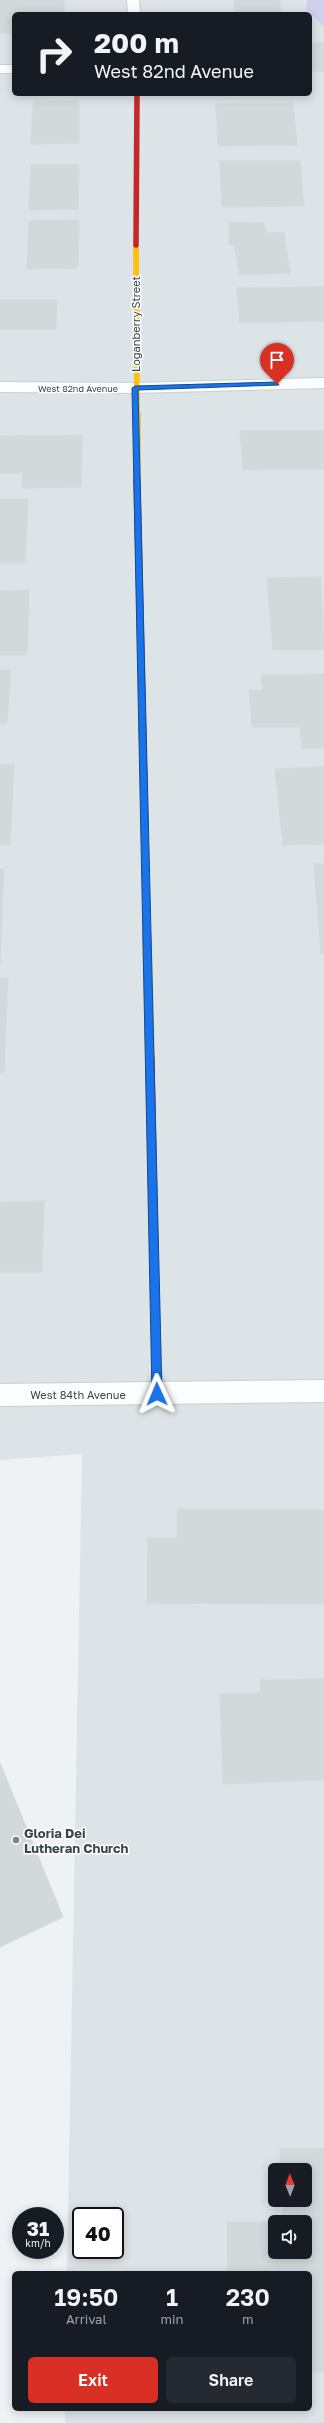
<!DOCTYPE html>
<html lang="en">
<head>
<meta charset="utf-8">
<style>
	body { margin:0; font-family:"Golos Text",sans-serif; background:#242831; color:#f1f3f6; height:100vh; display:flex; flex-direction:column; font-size:15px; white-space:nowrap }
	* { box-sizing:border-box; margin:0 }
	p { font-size:13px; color:#9ea1a6 }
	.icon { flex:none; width:22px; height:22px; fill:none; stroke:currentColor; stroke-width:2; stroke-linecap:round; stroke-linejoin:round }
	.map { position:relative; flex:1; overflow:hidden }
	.details { position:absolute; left:12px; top:2271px; width:300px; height:140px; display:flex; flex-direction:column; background:#171b24; border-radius:6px; box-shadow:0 2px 10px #0003 }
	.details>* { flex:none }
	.top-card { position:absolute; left:12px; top:12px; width:300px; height:84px; border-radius:6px; box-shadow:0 2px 10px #0003; background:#171b24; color:#f1f3f6; overflow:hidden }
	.needle { width:26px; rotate:359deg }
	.tools { position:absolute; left:268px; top:2163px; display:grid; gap:8px }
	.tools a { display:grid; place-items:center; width:44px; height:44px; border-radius:6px; background:#171b24; box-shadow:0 2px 10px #0003; font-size:20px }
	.speed { position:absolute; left:12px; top:2207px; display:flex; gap:8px; font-size:20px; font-weight:700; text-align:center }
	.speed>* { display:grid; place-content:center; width:52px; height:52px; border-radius:50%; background:#171b24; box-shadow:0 2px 10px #0003; line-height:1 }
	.speed small { font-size:10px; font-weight:400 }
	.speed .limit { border:2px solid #111; border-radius:6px; background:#fff; color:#111 }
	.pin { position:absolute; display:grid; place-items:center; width:34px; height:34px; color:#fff; margin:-41px -17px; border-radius:50% 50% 50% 0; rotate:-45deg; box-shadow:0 0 4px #0007 }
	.pin .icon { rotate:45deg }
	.me { position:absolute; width:44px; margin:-22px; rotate:359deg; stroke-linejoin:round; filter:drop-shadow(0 0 3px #0008) }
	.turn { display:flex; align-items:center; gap:14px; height:84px; padding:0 16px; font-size:18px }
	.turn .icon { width:52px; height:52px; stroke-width:2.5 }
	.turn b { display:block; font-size:28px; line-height:34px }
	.eta { display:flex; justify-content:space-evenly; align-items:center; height:68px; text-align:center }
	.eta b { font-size:24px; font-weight:600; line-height:28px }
	.cta { display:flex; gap:8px; margin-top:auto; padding:8px 16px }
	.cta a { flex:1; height:46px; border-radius:6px; background:#d93025; color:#fff; font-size:16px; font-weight:600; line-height:46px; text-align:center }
	.cta a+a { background:#242831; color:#f1f3f6 }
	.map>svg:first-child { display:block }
	.residential { fill:#dce4e7; fill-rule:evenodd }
	.green { fill:#d0d0ee }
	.parking { fill:#dfe3e6 }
	.building { fill:#d3d9db; stroke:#d4dadc }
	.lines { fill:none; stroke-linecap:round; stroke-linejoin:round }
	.lane-casing { stroke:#cbd0d2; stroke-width:2 }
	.street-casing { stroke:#cbd0d2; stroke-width:2 }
	.slow-far2-casing { stroke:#c8d1d5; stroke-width:6 }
	.slow-far1-casing { stroke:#c8d1d5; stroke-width:8 }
	.slow-casing { stroke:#c8d1d5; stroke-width:10 }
	.jam-far2-casing { stroke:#c8d1d5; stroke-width:6 }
	.jam-far1-casing { stroke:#c8d1d5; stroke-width:8 }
	.jam-casing { stroke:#c8d1d5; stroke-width:10 }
	.lane { fill:#fcfdfd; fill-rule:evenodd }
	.street { fill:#fcfdfd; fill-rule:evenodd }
	.slow-far2 { stroke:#ffc107; stroke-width:5.5 }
	.slow-far1 { stroke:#ffc107; stroke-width:7 }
	.slow { stroke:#ffc107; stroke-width:9 }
	.jam-far2 { stroke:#c62828; stroke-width:5.5 }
	.jam-far1 { stroke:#c62828; stroke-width:7 }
	.jam { stroke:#c62828; stroke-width:9 }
	.route { fill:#1a73e8; stroke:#114b97 }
	.poi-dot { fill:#788386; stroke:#fff; stroke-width:1.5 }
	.labels { text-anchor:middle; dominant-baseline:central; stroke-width:3; stroke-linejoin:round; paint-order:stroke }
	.far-street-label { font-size:9px; fill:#39474b; stroke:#fff }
	.street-label { font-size:11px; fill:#39474b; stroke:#fff }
	.near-poi-label { font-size:13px; font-weight:bold; fill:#39474b; stroke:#fff; text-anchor:start }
</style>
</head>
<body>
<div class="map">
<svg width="324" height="2423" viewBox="0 0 324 2423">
	<rect width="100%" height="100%" fill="#eef2f4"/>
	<path class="residential" d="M 0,0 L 324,0 L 324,2423 L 65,2423 L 65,2409 L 310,2409 L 310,2273 L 67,2273 L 82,1454 L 0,1460 ZM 14,14 L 310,14 L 310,94 L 14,94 ZM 275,2170 L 305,2170 L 305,2200 L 275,2200 ZM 81,2216 L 115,2216 L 115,2250 L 81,2250 ZM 275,2222 L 305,2222 L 305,2252 L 275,2252 Z"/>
	<path class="green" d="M 307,0 L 324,0 L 324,27 L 306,9 Z"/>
	<path class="parking" d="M 69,0 L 157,0 L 158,14 L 69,14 Z"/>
	<g class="building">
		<path d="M 0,0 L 64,0 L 64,14 L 14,14 L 14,33 L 0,33 Z"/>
		<path d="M 234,0 L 280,0 L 281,14 L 235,14 Z"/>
		<rect x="310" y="43" width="14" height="28"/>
		<path d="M 79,101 L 79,143 L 31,144 L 33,102 Z"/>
		<path d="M 293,103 L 297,145 L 218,146 L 216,104 Z"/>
		<path d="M 220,161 L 300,161 L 304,206 L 222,207 Z"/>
		<path d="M 31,165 L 79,165 L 78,209 L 29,210 Z"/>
		<path d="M 79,220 L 78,268 L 27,269 L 29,221 Z"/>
		<path d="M 229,222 L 264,223 L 266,233 L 284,232 L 290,273 L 240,275 L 234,244 L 229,245 Z"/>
		<path d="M 324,287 L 324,321 L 240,323 L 237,288 Z"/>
		<path d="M 0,300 L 57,300 L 56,329 L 0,329 Z"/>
		<path d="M 240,431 L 324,431 L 324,469 L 243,470 Z"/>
		<path d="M 82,435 L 81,487 L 22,488 L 23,473 L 0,473 L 0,436 Z"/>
		<path d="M 0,499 L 28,499 L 25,563 L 0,563 Z"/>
		<path d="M 321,577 L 324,650 L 273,650 L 267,578 Z"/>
		<path d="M 29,590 L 27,655 L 0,655 L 0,591 Z"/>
		<path d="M 0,670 L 11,670 L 7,723 L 0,723 Z"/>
		<path d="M 324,674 L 324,748 L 302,749 L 300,727 L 252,727 L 249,690 L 263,690 L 261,675 Z"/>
		<path d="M 0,765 L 14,765 L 10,845 L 0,845 Z"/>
		<path d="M 324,767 L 324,844 L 283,845 L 275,769 Z"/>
		<path d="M 314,864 L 324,864 L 324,953 L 321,954 Z"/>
		<path d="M 0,869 L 4,869 L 0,963 Z"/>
		<path d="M 0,978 L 8,978 L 4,1072 L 0,1072 Z"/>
		<path d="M 44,1201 L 42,1272 L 0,1272 L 0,1202 Z"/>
		<path d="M 177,1509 L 324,1510 L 324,1604 L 147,1603 L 148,1538 L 177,1538 Z"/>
		<path d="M 324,1679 L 324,1780 L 223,1784 L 220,1694 L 261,1693 L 260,1680 Z"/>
		<path d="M 0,1763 L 63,1917 L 0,1947 Z"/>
		<path d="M 280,2149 L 324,2149 L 324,2371 L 310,2371 L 310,2273 L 228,2273 L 227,2222 L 275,2222 L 275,2252 L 305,2252 L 305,2222 L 283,2222 L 282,2200 L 305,2200 L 305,2170 L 281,2170 Z"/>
	</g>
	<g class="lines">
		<g class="lane-casing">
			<rect id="lane" x="0" y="65" width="14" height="8"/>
		</g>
		<g class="street-casing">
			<g id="street">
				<path d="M 127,0 L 139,0 L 140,14 L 128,14 Z"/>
				<path d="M 324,378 L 324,388 L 135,393 L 0,392 L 0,382 L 135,383 Z"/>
				<path d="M 324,1380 L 324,1402 L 0,1406 L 0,1384 Z"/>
			</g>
		</g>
		<g class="slow-far2-casing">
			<path id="slow-far2" d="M 136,245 L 137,415"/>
		</g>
		<g class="slow-far1-casing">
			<g id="slow-far1">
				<path d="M 137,414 L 137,481"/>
				<path d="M 145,825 L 147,937"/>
			</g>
		</g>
		<g class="slow-casing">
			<path id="slow" d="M 147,936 L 150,1057"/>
		</g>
		<g class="jam-far2-casing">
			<path id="jam-far2" d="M 136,245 L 137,94"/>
		</g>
		<g class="jam-far1-casing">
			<path id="jam-far1" d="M 137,481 L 145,825"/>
		</g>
		<g class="jam-casing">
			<path id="jam" d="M 150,1057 L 157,1394"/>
		</g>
		<use href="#lane" class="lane"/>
		<use href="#street" class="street"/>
		<use href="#slow-far2" class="slow-far2"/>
		<use href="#slow-far1" class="slow-far1"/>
		<use href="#slow" class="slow"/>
		<use href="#jam-far2" class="jam-far2"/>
		<use href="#jam-far1" class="jam-far1"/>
		<use href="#jam" class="jam"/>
	</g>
	<path class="route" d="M 277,382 L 279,385 L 138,390 L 162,1394 L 157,1398 L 152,1394 L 132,388 L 135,386 Z"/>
	<circle class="poi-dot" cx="16" cy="1840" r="4"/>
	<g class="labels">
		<g class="far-street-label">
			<text x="78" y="388">West 82nd Avenue</text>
		</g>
		<g class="street-label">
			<text transform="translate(135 324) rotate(-90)">Loganberry Street</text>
			<text x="78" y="1394">West 84th Avenue</text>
		</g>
		<g class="near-poi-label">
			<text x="24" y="1833">Gloria Dei<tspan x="24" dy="15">Lutheran Church</tspan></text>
		</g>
	</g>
</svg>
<div class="tools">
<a><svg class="needle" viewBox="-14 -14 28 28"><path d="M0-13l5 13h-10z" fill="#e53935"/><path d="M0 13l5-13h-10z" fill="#9ea1a6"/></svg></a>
<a><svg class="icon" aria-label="sound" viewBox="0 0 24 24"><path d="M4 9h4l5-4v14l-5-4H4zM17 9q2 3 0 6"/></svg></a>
</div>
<div class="speed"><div>31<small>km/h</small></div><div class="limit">40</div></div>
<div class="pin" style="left:277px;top:384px;background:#d93025"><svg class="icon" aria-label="arrive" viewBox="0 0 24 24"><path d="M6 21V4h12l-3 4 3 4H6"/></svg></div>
<svg class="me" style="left:157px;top:1394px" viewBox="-20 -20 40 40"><path d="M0-17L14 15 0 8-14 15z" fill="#1a73e8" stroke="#fff" stroke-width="4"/></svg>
<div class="top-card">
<div class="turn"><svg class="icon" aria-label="right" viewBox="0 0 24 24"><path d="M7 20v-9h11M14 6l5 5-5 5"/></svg><div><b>200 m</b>West 82nd Avenue</div></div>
</div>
<section class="details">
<div class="eta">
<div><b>19:50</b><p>Arrival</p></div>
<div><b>1</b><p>min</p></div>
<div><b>230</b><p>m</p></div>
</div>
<div class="cta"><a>Exit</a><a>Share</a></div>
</section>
</div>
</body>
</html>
